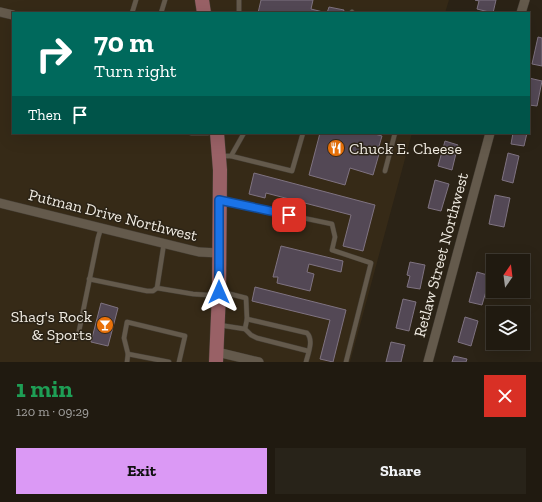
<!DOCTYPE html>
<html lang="en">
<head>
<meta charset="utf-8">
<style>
	body { margin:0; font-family:"Zilla Slab",serif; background:#282319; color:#f1f3f6; height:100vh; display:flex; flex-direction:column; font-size:15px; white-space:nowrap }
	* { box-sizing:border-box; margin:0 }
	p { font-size:13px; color:#a2a19f }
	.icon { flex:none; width:22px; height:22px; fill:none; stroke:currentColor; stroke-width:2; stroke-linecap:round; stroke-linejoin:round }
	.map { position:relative; height:362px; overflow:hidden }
	.side { display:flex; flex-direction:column; background:#201a10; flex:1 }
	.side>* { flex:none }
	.guide { position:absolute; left:12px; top:12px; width:518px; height:122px; border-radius:0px; box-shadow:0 4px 16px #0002,0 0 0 1px #3d3830; background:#00695c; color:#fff; overflow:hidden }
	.needle { width:26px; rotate:14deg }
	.fabs { position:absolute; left:486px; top:254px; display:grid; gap:8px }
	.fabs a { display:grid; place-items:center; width:44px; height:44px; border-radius:0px; background:#201a10; box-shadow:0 4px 16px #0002,0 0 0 1px #3d3830; font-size:20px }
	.pin { position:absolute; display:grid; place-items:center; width:34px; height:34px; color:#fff; margin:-17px; border-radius:8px; box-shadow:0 2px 6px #0006 }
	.me { position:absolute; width:44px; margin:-22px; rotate:0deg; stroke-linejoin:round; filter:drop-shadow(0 0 3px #0008) }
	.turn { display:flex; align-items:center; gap:14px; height:84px; padding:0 16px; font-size:18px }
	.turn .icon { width:52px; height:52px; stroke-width:2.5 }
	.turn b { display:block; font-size:28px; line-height:34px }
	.then { display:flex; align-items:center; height:38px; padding:0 16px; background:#0003; gap:8px; font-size:15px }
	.round { display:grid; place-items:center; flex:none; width:42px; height:42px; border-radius:0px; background:#282319 }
	.overview { display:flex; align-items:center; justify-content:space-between; height:68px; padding:0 16px }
	h1 { font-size:24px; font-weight:700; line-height:30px; color:#1e9e55 }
	.cta { display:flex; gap:8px; margin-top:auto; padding:8px 16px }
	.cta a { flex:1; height:46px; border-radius:0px; background:#db99f5; color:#111; font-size:16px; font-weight:700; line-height:46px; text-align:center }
	.cta a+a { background:#282319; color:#f1f3f6 }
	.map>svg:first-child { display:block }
	.built { fill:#362a17 }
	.building { fill:#534855; stroke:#7f7381 }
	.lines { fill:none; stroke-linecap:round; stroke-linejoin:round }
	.lane-casing { stroke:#443d33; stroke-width:5.5 }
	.street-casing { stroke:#443d33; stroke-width:10 }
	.primary-casing { stroke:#443d33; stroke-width:15 }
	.lane { stroke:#645a4c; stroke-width:4.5 }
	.street { stroke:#645a4c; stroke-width:9 }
	.primary { stroke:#996166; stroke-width:14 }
	.route-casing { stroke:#114b97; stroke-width:10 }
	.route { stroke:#1a73e8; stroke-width:7 }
	.labels { text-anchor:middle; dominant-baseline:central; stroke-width:3; stroke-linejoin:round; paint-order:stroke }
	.poi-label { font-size:16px; fill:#f0ebe2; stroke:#2b2316; text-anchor:start }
	.street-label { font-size:16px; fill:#f0ebe2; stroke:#2b2316 }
</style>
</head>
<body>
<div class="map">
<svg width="542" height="362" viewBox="0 0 542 362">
	<rect width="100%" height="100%" fill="#2b2316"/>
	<path class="built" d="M 0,0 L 449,0 L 445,13 L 13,13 L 13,133 L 412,133 L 350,362 L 0,362 Z"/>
	<g class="building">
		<path d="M 261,0 L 313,0 L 311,9 L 327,13 L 258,13 Z"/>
		<path d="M 475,0 L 496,0 L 493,13 L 477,9 L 479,1 Z"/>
		<path d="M 329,7 L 344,10 L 343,13 L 327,13 Z"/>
		<path d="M 538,37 L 542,38 L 542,66 L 532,64 Z"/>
		<path d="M 529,78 L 542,81 L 537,106 L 529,105 Z"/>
		<path d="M 320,133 L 371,133 L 382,136 L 377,153 L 379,154 L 373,175 L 350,168 L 345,185 L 309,175 Z"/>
		<path d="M 513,133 L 527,133 L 524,146 L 511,144 Z"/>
		<path d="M 445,141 L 458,145 L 452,170 L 438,166 Z"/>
		<path d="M 508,153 L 519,156 L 513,183 L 502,180 Z"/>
		<path d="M 254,173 L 375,205 L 363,251 L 343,246 L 351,215 L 266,193 L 265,198 L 249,194 Z"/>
		<path d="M 435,180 L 449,184 L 441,211 L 428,208 Z"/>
		<path d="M 495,195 L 510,198 L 504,227 L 489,224 Z"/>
		<path d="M 281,246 L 343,261 L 341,272 L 309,264 L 307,272 L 314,274 L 310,291 L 277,283 L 278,277 L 273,277 Z"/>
		<path d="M 410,262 L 425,265 L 420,289 L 407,287 L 410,276 L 407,275 Z"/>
		<path d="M 477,272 L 491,276 L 489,281 L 493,282 L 493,289 L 487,288 L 482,305 L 469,302 Z"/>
		<path d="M 255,287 L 346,310 L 333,362 L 320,359 L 330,320 L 252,301 Z"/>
		<path d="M 403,299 L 416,302 L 409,331 L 396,328 Z"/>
		<path d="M 101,303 L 118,308 L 108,346 L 91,342 Z"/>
		<path d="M 465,317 L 478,321 L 471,346 L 458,342 Z"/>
		<path d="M 391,342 L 405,345 L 401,362 L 386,362 Z"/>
		<path d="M 454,356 L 467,359 L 466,362 L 452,362 Z"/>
	</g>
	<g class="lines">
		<g class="lane-casing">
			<g id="lane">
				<path d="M 239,0 L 239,13"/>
				<path d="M 132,13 L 136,0"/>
				<path d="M 161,13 L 165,0"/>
				<path d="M 351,13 L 352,12"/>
				<path d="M 191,133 L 208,133"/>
				<path d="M 221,156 L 231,156 L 244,133"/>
				<path d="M 231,156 L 292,171 L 303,133"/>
				<path d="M 385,171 L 395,133"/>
				<path d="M 222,201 L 332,224 L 335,237 L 332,250 L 371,263 L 346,362"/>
				<path d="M 164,243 L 157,288 L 193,294 L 207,295 L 219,293 L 230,294 L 246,298 L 247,319 L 245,329 L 219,325"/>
				<path d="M 89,279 L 147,291 L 153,291 L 157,288"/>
				<path d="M 247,319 L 307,333 C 314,340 308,354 306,362"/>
				<path d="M 245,329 L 251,335 L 257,338 L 308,351"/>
				<path d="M 78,336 L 98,238 L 101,228"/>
				<path d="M 128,354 L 169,362"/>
				<path d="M 127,362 L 128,354 L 124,338 L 127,322 L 185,336 L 179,362"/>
			</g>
		</g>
		<g class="street-casing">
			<g id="street">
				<path d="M 0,12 L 13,15"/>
				<path d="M 521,13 L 525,0"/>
				<path d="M 0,203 L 199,252 L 219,253"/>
				<path d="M 217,352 L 259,362"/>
				<path d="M 428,362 L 490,133"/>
			</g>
		</g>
		<g class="primary-casing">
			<g id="primary">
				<path d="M 202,0 L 204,13"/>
				<path d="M 216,362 L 219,293 L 220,170 L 217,133"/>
			</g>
		</g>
		<use href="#lane" class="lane"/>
		<use href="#street" class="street"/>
		<use href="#primary" class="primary"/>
	</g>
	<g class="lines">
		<g class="route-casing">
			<path id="route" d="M 219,292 L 219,200 L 289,215"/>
		</g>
		<use href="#route" class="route"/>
	</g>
	<defs>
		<g id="restaurant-disc" transform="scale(0.9)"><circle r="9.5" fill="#e8710a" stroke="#2b2316"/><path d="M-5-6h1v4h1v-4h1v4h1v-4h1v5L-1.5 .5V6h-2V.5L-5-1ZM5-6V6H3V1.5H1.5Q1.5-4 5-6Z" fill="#fff"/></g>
		<g id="bar-disc" transform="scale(0.9)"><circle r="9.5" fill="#e8710a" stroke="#2b2316"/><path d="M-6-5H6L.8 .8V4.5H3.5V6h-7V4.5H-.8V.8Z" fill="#fff"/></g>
	</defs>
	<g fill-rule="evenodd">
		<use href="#restaurant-disc" x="336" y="148"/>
		<use href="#bar-disc" x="105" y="325"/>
	</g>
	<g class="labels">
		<g class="poi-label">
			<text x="349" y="148">Chuck E. Cheese</text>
			<text x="92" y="316" text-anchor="end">Shag's Rock<tspan x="92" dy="18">&amp; Sports</tspan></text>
		</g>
		<g class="street-label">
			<text transform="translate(113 215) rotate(14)">Putman Drive Northwest</text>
			<text transform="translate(441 255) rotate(-75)">Retlaw Street Northwest</text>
		</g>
	</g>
</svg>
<div class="fabs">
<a><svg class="needle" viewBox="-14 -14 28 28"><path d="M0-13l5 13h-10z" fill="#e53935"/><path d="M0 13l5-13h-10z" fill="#a2a19f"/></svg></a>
<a><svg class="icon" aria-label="layers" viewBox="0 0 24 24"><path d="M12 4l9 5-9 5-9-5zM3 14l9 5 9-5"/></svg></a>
</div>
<div class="pin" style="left:289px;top:215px;background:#d93025"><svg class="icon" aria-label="arrive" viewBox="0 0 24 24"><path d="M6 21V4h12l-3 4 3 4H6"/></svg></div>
<svg class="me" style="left:219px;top:292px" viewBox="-20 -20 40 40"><path d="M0-17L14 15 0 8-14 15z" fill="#1a73e8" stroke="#fff" stroke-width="4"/></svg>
<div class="guide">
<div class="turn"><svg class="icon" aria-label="right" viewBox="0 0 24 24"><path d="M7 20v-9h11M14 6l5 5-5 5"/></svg><div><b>70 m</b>Turn right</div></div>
<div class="then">Then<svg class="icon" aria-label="arrive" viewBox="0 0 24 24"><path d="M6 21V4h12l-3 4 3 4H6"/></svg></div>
</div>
</div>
<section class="side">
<div class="overview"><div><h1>1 min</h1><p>120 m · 09:29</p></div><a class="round" style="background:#d93025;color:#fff"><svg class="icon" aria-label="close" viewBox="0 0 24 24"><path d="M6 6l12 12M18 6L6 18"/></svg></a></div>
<div class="cta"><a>Exit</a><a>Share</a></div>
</section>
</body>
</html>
